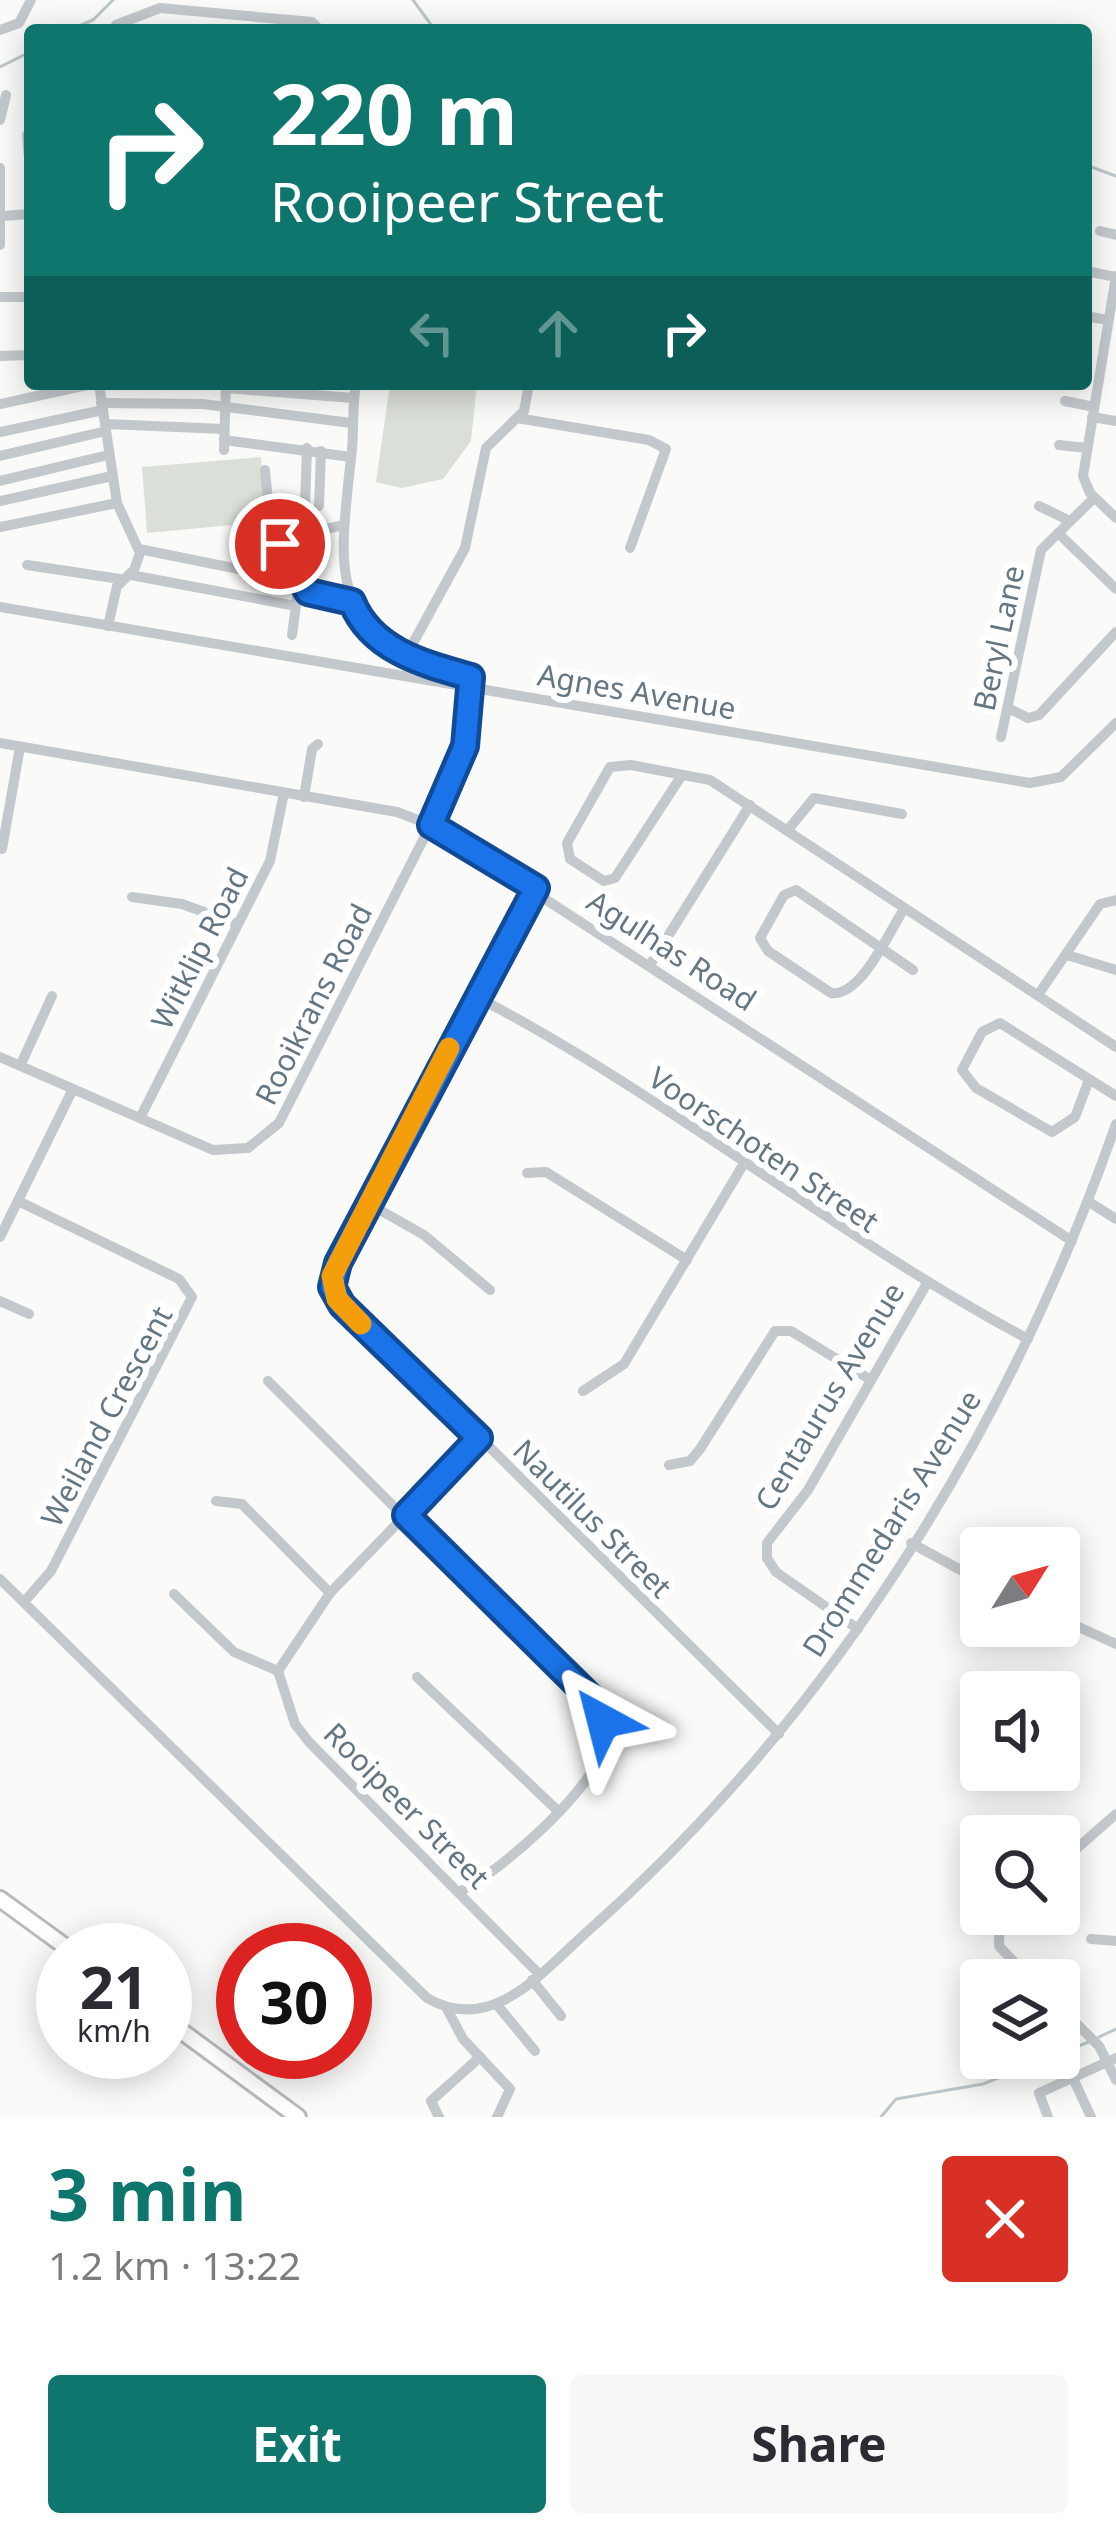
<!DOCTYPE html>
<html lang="en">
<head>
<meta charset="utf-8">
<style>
	body { margin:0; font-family:"Noto Sans",sans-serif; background:#f7f7f7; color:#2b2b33; height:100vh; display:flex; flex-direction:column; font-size:45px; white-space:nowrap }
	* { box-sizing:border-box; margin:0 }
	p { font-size:39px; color:#7c7c81 }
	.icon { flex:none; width:66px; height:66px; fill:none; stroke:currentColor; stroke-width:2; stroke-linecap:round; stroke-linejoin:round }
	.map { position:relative; height:2117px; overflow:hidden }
	.panel { display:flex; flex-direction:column; background:#fff; flex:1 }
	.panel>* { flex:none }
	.guide { position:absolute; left:24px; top:24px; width:1068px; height:366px; border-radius:12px; box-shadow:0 6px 30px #0003; background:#0f766e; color:#fff; overflow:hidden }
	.needle { width:78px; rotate:53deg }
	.controls { position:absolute; left:960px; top:1527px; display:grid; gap:24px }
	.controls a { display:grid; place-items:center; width:120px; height:120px; border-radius:12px; background:#fff; box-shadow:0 6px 30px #0003; font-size:60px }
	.speed { position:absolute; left:36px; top:1923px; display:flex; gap:24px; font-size:60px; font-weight:700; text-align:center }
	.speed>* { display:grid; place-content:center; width:156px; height:156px; border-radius:50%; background:#fff; box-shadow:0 6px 30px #0003; line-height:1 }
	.speed small { font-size:30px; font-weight:400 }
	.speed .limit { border:18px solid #d22; background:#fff; color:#111 }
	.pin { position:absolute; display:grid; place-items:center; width:102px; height:102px; color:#fff; margin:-51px; border:6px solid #fff; border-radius:50%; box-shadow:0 3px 12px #0007 }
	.me { position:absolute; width:132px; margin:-66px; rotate:322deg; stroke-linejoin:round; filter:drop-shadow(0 0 9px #0008) }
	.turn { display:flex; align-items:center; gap:42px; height:252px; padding:0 48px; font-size:54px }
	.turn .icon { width:156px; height:156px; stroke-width:2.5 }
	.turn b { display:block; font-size:84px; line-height:102px }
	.lanes { display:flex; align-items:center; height:114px; padding:0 48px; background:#0003; justify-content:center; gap:60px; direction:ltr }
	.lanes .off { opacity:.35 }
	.round { display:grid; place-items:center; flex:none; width:126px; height:126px; border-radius:12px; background:#f7f7f7 }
	.overview { display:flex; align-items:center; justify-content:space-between; height:204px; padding:0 48px }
	h1 { font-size:72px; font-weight:700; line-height:90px; color:#0f766e }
	.button { display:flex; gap:24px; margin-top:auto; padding:24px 48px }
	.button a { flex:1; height:138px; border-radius:12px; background:#0f766e; color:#fff; font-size:48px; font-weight:700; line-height:138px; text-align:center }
	.button a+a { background:#f7f7f7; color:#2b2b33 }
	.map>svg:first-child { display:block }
	.green { fill:#dadfd7 }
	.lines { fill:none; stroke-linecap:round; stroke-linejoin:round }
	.stream { stroke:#bbc7cb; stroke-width:3 }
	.major-casing { stroke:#b5babe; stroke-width:20 }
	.minor { stroke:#c3c8cc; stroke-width:10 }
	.major { stroke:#fff; stroke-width:14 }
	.route-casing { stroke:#114b97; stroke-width:30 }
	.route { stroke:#1a73e8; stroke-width:21 }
	.slow { stroke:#f59e0b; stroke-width:21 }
	.labels { text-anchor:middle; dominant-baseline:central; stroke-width:12; stroke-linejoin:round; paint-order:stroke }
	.street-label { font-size:30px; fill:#657683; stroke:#fff }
</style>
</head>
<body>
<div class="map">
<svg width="1116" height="2117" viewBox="0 0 1116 2117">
	<rect width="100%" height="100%" fill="#fafaf8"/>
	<g class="green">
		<path d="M 390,384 L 477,384 L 471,441 L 443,479 L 402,488 L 376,482 Z"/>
		<path d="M 261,457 L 265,522 L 147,533 L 142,467 Z"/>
	</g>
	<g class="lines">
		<g class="stream">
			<path d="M 413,0 L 435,30"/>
			<path d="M 69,30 L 93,20 L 113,0"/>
			<path d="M 0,67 L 30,52"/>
			<path d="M 1086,165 L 1116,176"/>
			<path d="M 1099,2037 L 1116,2029"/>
			<path d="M 1059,2054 L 1091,2041"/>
			<path d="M 881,2117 L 896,2099 L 983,2084 L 1049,2058"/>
		</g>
		<g class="major-casing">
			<g id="major">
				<path d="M 0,1899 L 70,1950"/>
				<path d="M 165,2019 L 298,2117"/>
			</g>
		</g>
		<g class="minor">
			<path d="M 116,25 L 160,8 L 312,22 L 320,30"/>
			<path d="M 0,30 L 19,23 L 31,0"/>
			<path d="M 0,120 L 6,95"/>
			<path d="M 27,135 L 30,169"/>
			<path d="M 0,168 L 0,245"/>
			<path d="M 3,216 L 30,214"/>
			<path d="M 1100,231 L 1116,235"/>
			<path d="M 1091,272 L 1116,277"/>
			<path d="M 1116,276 L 1083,476 L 1090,493 L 1116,518"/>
			<path d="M 0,297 L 30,297"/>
			<path d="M 1086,316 L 1108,320"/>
			<path d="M 0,356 L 30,355"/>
			<path d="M 99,384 L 117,503 L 140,553 L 134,570 L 117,586 L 108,626"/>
			<path d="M 226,388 L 353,398"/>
			<path d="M 1065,401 L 1094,407"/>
			<path d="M 101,403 L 203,404 L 351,423"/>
			<path d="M 0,404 L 92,384"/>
			<path d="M 1092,417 L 1116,421"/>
			<path d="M 517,418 L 649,440 L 666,449 L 630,548"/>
			<path d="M 105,424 L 224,429"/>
			<path d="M 0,432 L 103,410"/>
			<path d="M 224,440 L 351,457"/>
			<path d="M 1059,445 L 1087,448"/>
			<path d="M 307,448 L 304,533 L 340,526"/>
			<path d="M 224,450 L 226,384"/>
			<path d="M 0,456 L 106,431"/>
			<path d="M 265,470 L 270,521 L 303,586 L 314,595 L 352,602"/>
			<path d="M 0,481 L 108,455"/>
			<path d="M 0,501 L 112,476"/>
			<path d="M 319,506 L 321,451"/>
			<path d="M 1039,506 L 1070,521"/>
			<path d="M 0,527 L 117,503"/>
			<path d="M 1058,533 L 1116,589"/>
			<path d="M 139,549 L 292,580 L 298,591 L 292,635"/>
			<path d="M 27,565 L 120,579"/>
			<path d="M 131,575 L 296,606"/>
			<path d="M 0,607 L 1030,783 L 1061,777 L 1116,723"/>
			<path d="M 406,656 L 465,548 L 486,448 L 524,411 L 529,384"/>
			<path d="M 1008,708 L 1028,718 L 1039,715 L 1116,632"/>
			<path d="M 1001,737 L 1041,550 L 1094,498"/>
			<path d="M 0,743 L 397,812 L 431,825 L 1072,1241"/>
			<path d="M 682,775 L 615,878 L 604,881 L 570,859 L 567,843 L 610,767 L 631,765 L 710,780 L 1116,1047"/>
			<path d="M 304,797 L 312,749 L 318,744"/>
			<path d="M 787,831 L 814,798 L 902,814"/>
			<path d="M 2,849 L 20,747"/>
			<path d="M 536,888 L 338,1263 L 333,1292 L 779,1734"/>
			<path d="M 132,897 L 182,904 L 237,924"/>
			<path d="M 904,909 C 889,932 861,997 831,993 L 768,951 L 760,938 L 784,895 L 796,890 L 913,970"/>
			<path d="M 1067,955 L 1116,970"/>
			<path d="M 650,965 L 750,805"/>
			<path d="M 1038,995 L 1100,904 L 1116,900"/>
			<path d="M 475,996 C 668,1096 836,1237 1028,1339"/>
			<path d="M 0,1057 L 213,1150 L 248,1148 L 279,1123 L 453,781 L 470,722 L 471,677 C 326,633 337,584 352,449 C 354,427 352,406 356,384"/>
			<path d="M 21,1064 L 52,996"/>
			<path d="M 1089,1080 L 1075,1117 L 1052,1132 L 976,1088 L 962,1070 L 982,1032 L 1000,1023 L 1116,1096"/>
			<path d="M 140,1118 L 270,861 L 284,793"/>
			<path d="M 527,1173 L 546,1172 L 687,1260"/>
			<path d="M 18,1201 L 179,1279 L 192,1297 L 51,1571 L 24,1602"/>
			<path d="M 1089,1202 L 1116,1219"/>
			<path d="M 371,1205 L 424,1235 L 490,1290"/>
			<path d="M 0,1237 L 73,1089"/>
			<path d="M 0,1301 L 29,1314"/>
			<path d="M 268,1381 L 600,1712 C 603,1722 607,1731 605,1741 C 599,1786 501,1871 461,1891"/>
			<path d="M 583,1391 L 624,1364 L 743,1165"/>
			<path d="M 479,1439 L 330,1593 L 278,1671 L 295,1724 L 309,1742 L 539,1974"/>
			<path d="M 669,1465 L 690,1461 L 700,1449 L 775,1331 L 791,1331 L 871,1380"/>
			<path d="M 216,1501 L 242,1504 L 330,1593"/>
			<path d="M 911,1543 L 981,1581"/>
			<path d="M 0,1579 L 427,1998 C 492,2036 543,1971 588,1931 C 830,1717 1010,1429 1116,1124"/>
			<path d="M 174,1594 L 234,1652 L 278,1671"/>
			<path d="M 1059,1618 L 1116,1644"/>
			<path d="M 858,1629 L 776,1572 L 767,1558 L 767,1543 L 808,1490 L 926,1285"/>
			<path d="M 417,1677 L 557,1810"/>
			<path d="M 1059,1864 L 1116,1814"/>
			<path d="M 1000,1914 L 999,1946 L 1031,1980"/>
			<path d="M 1091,1939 L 1116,1941"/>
			<path d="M 532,1980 L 561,2016"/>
			<path d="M 498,2006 L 535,2051"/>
			<path d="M 1059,2006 L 1099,2046 L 1116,2080"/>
			<path d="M 446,2007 L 463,2039 L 510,2089 L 497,2117"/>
			<path d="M 1072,2076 L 1091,2117"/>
			<path d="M 439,2117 L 431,2101 L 480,2057"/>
			<path d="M 1048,2117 L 1039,2093 L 1116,2058"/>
		</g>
		<use href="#major" class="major"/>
	</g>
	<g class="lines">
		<g class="route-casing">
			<path id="route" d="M 280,544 L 308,592 L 352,602 C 372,651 425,664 471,677 L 465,746 L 431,825 L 536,888 L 338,1263 L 332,1287 L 342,1305 L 479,1438 L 406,1515 L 590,1697 L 603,1721"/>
		</g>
		<use href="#route" class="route"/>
		<path class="slow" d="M 361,1324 L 337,1299 L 332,1276 L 449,1048"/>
	</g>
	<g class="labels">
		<g class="street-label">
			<text transform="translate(998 638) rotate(-78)">Beryl Lane</text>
			<text transform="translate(637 691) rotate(10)">Agnes Avenue</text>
			<text transform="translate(199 948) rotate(-63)">Witklip Road</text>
			<text transform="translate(672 950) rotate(33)">Agulhas Road</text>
			<text transform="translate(313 1004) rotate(-63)">Rooikrans Road</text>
			<text transform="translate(764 1149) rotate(34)">Voorschoten Street</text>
			<text transform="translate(829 1396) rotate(-59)">Centaurus Avenue</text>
			<text transform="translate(106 1416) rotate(-62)">Weiland Crescent</text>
			<text transform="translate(593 1518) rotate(45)">Nautilus Street</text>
			<text transform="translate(891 1523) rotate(-58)">Drommedaris Avenue</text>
			<text transform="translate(407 1805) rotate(45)">Rooipeer Street</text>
		</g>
	</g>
</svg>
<div class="controls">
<a><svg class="needle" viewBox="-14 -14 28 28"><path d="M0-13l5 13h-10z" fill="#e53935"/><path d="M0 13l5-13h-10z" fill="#7c7c81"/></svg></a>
<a><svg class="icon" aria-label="sound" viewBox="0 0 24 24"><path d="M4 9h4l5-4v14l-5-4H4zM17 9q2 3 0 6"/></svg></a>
<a><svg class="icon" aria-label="search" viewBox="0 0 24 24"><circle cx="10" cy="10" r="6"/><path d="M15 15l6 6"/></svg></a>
<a><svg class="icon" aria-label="layers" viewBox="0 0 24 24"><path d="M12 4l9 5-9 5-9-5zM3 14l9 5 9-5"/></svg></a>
</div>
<div class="speed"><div>21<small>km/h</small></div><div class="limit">30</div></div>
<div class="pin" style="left:280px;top:544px;background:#d93025"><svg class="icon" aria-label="arrive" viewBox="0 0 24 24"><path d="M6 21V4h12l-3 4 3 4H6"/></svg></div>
<svg class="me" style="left:603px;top:1721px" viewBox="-20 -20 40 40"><path d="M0-17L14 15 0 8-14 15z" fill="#1a73e8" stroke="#fff" stroke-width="4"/></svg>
<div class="guide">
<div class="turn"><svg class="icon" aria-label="right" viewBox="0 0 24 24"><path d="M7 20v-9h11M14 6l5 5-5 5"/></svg><div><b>220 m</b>Rooipeer Street</div></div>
<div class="lanes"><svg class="icon off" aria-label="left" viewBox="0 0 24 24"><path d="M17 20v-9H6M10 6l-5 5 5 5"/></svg><svg class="icon off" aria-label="ahead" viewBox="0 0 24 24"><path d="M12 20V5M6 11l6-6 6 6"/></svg><svg class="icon" aria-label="right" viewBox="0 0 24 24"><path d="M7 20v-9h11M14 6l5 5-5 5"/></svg></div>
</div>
</div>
<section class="panel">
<div class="overview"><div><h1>3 min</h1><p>1.2 km · 13:22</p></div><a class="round" style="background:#d93025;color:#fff"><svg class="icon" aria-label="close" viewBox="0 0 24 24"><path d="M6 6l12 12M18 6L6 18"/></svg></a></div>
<div class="button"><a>Exit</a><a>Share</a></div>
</section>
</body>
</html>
